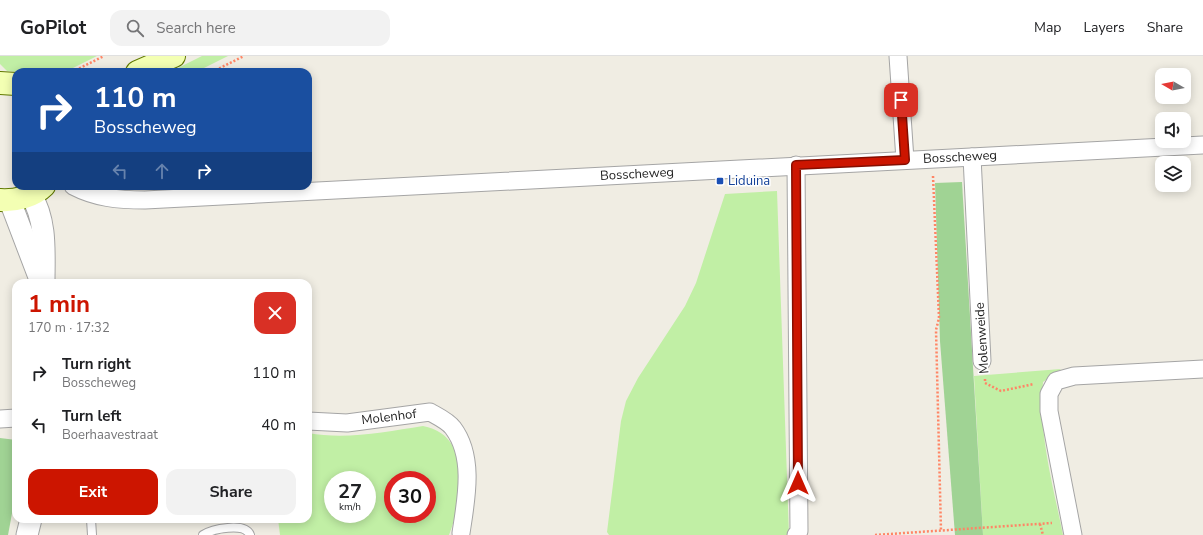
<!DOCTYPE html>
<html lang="en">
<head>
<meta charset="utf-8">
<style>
	body { margin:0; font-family:"Nunito Sans",sans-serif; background:#f2f2f2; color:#202124; height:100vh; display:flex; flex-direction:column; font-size:15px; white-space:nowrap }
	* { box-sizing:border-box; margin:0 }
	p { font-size:13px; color:#757577 }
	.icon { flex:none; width:22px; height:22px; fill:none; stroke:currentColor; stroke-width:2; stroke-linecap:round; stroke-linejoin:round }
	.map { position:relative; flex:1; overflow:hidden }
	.panel { position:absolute; left:12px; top:223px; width:300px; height:244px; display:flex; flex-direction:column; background:#fff; border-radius:12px; box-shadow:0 2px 10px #0003 }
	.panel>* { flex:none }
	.top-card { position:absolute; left:12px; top:12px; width:300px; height:122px; border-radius:12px; box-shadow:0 2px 10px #0003; background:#1a4fa0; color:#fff; overflow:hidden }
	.needle { width:26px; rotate:279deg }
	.buttons { position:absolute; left:1155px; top:12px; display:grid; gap:8px }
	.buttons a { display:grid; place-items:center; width:36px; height:36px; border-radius:8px; background:#fff; box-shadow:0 2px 10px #0003; font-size:20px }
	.speed { position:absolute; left:324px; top:415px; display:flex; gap:8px; font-size:20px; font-weight:700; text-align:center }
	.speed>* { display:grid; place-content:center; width:52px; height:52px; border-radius:50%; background:#fff; box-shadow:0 2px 10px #0003; line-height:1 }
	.speed small { font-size:10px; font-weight:400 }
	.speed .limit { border:6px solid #d22; background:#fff; color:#111 }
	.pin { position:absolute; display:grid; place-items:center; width:34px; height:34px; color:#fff; margin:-17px; border-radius:8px; box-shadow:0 2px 6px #0006 }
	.me { position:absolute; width:44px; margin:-22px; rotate:0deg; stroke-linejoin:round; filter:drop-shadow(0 0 3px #0008) }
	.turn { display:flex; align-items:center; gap:14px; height:84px; padding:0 16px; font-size:18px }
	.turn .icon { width:52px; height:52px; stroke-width:2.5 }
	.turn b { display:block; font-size:28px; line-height:34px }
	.lanes { display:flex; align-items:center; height:38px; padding:0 16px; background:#0003; justify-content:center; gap:20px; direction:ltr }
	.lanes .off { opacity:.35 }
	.round { display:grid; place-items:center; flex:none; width:42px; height:42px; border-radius:12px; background:#f2f2f2 }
	.summary { display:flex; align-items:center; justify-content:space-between; height:68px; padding:0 16px }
	h1 { font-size:24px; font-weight:700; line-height:30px; color:#cc1500 }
	.cta { display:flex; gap:8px; margin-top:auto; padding:8px 16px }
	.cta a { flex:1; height:46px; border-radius:12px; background:#cc1500; color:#fff; font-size:16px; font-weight:700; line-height:46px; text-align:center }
	.cta a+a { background:#f2f2f2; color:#202124 }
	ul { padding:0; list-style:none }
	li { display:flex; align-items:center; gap:12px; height:52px; padding:0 16px }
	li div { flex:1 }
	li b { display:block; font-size:15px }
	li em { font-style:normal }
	header { display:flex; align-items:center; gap:24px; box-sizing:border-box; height:56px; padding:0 20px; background:#fff; border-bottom:1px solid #e0e0e0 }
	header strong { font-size:19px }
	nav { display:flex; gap:22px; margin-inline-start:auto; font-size:14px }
	.search { width:280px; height:36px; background:#f2f2f2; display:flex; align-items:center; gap:10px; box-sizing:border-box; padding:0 14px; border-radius:12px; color:#757577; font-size:15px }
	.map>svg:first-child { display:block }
	.grass { fill:#c1efa5; fill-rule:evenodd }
	.forest { fill:#a0d394 }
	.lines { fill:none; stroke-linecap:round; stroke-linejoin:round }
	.service-casing { stroke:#a5a5a5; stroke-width:10 }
	.minor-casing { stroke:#a5a5a5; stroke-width:19 }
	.tertiary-casing { stroke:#a5a5a5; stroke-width:23 }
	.secondary-casing { stroke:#617a00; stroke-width:24 }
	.path { stroke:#ff8565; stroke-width:2.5; stroke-dasharray:2 2; stroke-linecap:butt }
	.service { stroke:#fff; stroke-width:8 }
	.minor { stroke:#fff; stroke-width:17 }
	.tertiary { stroke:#fff; stroke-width:21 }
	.secondary { stroke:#f3ffb3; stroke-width:22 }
	.route-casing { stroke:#850e00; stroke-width:10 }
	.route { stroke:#cc1500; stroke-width:7 }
	.transit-dot { fill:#1a4fb4; stroke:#fff; stroke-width:1.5 }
	.labels { text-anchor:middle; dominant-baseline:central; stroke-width:3; stroke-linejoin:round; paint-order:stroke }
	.street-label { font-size:13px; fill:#1e1e1e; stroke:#fff }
	.transit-label { font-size:13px; fill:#164399; stroke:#fff; text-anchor:start }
</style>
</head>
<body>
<header>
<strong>GoPilot</strong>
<div class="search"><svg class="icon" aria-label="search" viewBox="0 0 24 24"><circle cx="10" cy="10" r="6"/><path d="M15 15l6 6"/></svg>Search here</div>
<nav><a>Map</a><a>Layers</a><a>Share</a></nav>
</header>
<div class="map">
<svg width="1203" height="479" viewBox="0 0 1203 479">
	<rect width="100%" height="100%" fill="#f0ede3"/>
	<g class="grass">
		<path d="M 0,0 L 97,0 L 65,16 L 16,16 L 7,15 L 0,8 Z"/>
		<path d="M 202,0 L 228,0 L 196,16 L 170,16 Z"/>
		<path d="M 777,135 L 789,479 L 609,479 L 607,476 L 621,365 L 626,345 L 638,322 L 685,250 L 696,227 L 725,138 Z"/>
		<path d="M 1061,313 L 1043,326 C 1038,377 1053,429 1063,479 L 983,479 L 974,320 Z"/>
		<path d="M 423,370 C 473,379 463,444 449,479 L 280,479 L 278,463 L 308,463 L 308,377 C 346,384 385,376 423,370 ZM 333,424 L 367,424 L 367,458 L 333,458 ZM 393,424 L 427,424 L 427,458 L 393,458 Z"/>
	</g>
	<g class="forest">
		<path d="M 962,126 L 983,479 L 955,479 L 940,285 L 935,127 Z"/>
		<path d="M 0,382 L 16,384 L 16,436 L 8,479 L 0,479 Z"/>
	</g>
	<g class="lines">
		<g class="service-casing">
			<g id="service">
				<path d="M 91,463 L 92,479"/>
				<path d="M 203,479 C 212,473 245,466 250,479"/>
			</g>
		</g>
		<g class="minor-casing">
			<g id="minor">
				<path d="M 898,0 L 905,104"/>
				<path d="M 972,101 L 982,305"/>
				<path d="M 73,130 C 96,142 118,144 145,144 L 1203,89"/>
				<path d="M 0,363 L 16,362"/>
				<path d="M 308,365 L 347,367 L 430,356 C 437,360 448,365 453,372 C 475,401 466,444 461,477"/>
				<path d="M 796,479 L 799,475 L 796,109"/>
				<path d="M 1073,479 L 1049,355 L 1049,338 L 1056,325 L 1074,320 L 1203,313"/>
			</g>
		</g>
		<g class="tertiary-casing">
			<g id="tertiary">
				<path d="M 31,139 C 47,165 44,197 44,227"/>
				<path d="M 10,145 L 39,221"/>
				<path d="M 27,479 L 31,463"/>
			</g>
		</g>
		<g class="secondary-casing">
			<g id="secondary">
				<path d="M 137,16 L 174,0"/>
				<path d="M 0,27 L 16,28"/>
				<path d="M 0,144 C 15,145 33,141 44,130"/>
			</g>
		</g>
		<g class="path">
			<path d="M 72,16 L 104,0"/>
			<path d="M 212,16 L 244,0"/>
			<path d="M 933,120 L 939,262 L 936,274 L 941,475"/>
			<path d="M 985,323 L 985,327 L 1001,335 L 1034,328"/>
			<path d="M 1040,468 L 1043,479"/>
			<path d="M 875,479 L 1052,467"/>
		</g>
		<use href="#service" class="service"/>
		<use href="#minor" class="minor"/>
		<use href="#tertiary" class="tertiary"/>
		<use href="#secondary" class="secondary"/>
	</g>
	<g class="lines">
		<g class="route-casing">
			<path id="route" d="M 798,427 L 796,109 L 905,104 L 901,44"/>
		</g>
		<use href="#route" class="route"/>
	</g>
	<rect class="transit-dot" x="716" y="121" width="8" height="8" rx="2"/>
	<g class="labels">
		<g class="street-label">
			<text transform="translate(960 101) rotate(-3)">Bosscheweg</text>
			<text transform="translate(637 118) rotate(-3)">Bosscheweg</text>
			<text transform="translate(982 282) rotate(-94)">Molenweide</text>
			<text transform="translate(389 361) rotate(-7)">Molenhof</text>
		</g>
		<g class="transit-label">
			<text x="728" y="125">Liduina</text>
		</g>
	</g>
</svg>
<div class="buttons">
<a><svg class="needle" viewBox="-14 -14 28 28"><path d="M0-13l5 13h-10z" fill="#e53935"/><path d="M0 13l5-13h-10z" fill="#757577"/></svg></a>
<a><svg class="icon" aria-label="sound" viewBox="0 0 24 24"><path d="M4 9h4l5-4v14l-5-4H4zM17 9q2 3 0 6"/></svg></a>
<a><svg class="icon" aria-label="layers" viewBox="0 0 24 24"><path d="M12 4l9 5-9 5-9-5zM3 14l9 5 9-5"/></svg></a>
</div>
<div class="speed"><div>27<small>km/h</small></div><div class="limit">30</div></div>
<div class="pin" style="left:901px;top:44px;background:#d93025"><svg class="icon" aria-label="arrive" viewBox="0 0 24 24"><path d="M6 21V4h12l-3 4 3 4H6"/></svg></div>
<svg class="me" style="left:798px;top:427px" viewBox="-20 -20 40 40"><path d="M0-17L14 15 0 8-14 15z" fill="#cc1500" stroke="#fff" stroke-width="4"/></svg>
<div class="top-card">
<div class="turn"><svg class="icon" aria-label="right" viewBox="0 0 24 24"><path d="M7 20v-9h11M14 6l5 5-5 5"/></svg><div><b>110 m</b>Bosscheweg</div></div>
<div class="lanes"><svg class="icon off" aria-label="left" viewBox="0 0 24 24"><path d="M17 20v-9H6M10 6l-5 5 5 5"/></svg><svg class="icon off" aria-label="ahead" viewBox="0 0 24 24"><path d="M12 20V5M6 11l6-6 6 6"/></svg><svg class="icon" aria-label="right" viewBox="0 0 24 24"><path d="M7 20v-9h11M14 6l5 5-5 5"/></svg></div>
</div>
<section class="panel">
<div class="summary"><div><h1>1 min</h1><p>170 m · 17:32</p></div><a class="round" style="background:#d93025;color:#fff"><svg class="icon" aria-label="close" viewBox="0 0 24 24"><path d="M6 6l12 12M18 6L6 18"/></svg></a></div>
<ul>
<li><svg class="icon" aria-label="right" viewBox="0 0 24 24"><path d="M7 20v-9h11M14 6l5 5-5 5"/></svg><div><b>Turn right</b><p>Bosscheweg</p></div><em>110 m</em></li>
<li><svg class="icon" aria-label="left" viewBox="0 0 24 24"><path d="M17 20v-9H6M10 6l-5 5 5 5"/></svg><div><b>Turn left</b><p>Boerhaavestraat</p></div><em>40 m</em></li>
</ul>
<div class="cta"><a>Exit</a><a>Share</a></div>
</section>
</div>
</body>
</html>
